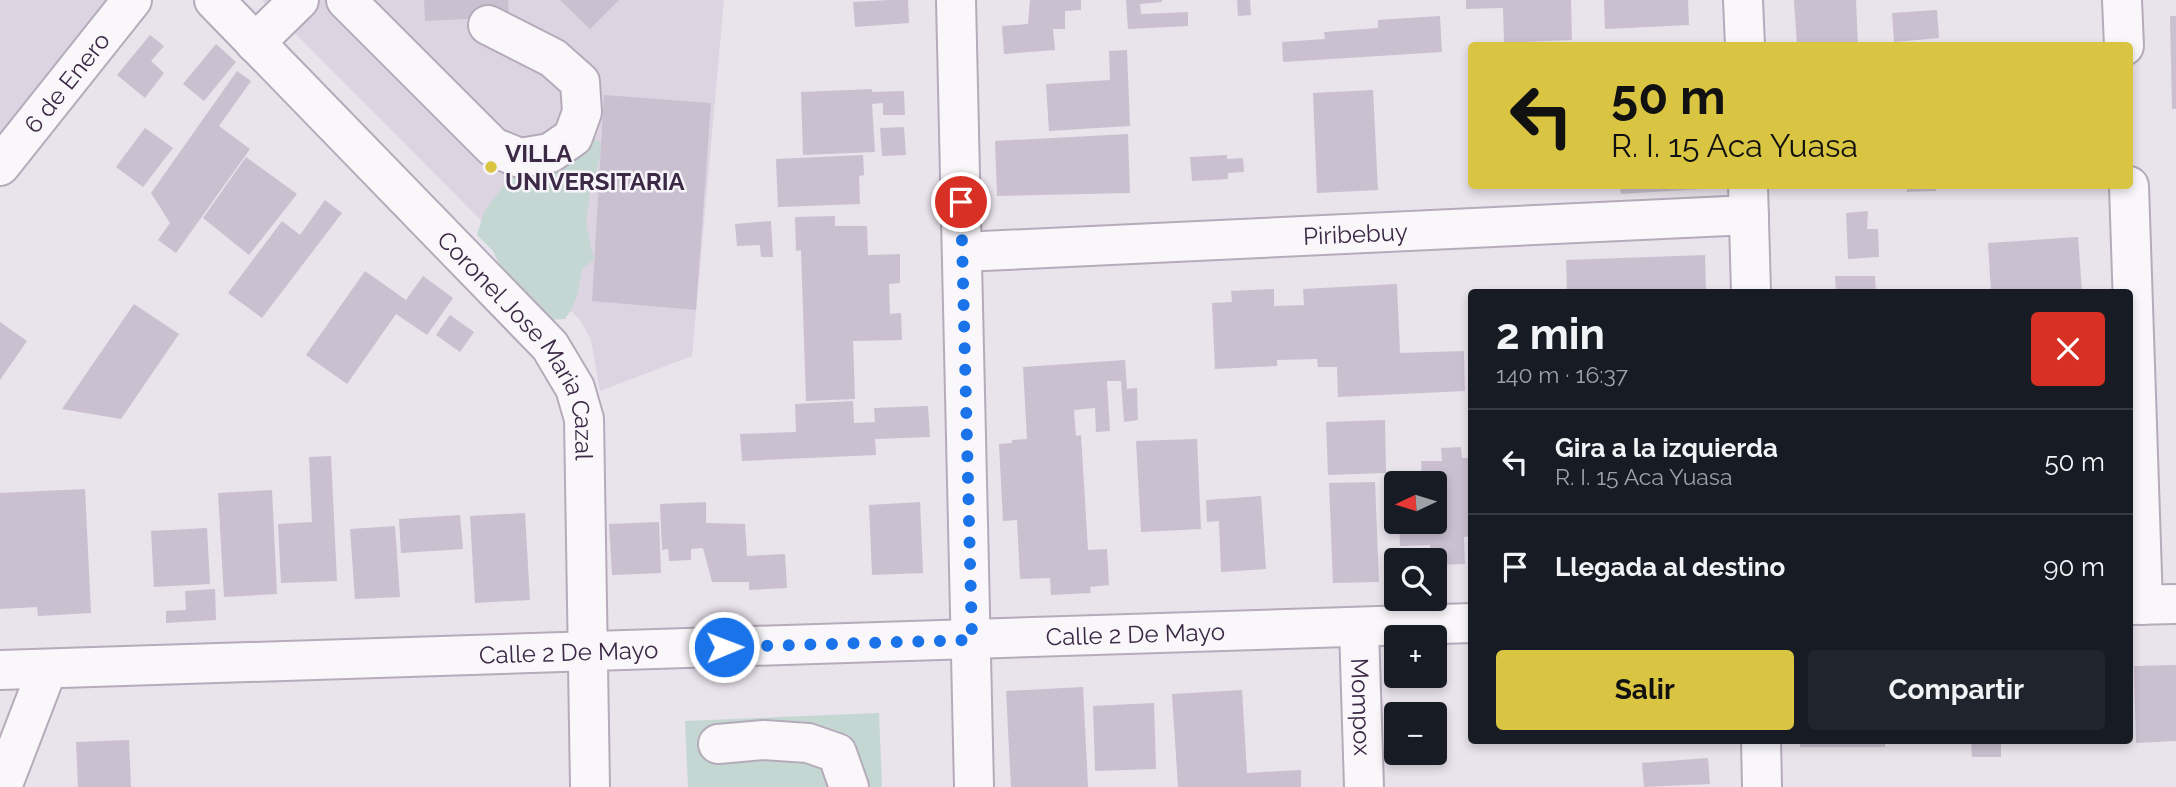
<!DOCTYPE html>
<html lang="es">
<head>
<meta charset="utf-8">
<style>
	body { margin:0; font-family:Raleway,sans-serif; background:#20242c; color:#f1f3f6; height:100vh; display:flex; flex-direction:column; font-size:26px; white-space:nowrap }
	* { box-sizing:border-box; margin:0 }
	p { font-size:23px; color:#9ea1a6 }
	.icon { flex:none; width:38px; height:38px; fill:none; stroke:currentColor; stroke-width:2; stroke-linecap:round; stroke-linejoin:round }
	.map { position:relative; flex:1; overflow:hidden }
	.sheet { position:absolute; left:1468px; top:289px; width:665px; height:455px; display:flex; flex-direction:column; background:#171b24; border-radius:7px; box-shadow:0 4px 10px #0003 }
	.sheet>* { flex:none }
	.top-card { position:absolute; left:1468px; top:42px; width:665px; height:147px; border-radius:7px; box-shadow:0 4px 10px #0003; background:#d9c541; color:#111; overflow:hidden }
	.needle { width:46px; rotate:266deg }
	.controls { position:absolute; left:1384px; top:471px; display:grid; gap:14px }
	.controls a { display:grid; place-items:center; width:63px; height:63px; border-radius:7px; background:#171b24; box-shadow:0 4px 10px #0003; font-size:35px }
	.pin { position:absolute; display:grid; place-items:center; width:60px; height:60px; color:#fff; margin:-30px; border:4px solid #fff; border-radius:50%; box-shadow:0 2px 7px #0007 }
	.me { position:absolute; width:77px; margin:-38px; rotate:89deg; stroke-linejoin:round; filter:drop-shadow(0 0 5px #0008) }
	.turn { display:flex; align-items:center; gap:24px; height:147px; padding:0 28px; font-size:32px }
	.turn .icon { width:91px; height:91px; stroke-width:2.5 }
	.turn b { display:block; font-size:49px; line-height:60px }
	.round { display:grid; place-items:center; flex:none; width:74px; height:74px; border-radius:7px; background:#20242c }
	.overview { display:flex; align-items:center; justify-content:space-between; height:119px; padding:0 28px }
	h1 { font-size:42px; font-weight:700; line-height:52px }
	.action { display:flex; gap:14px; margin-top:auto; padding:14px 28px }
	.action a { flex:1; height:80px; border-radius:7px; background:#d9c541; color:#111; font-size:28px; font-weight:700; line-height:80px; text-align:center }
	.action a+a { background:#20242c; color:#f1f3f6 }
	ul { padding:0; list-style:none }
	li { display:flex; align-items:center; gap:21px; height:105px; padding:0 28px; border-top:2px solid #363941 }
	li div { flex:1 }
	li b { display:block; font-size:26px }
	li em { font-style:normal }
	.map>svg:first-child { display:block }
	.built { fill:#ddd4e2 }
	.green { fill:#c4d7d2 }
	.building { fill:#cac0d0 }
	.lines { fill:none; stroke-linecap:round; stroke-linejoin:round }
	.minor-casing { stroke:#b5abba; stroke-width:42 }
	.minor { stroke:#f9f7fa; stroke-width:38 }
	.route { stroke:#1a73e8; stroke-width:12; stroke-dasharray:0 21.6 }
	.poi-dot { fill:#d9c541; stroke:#f7f4f9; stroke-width:2.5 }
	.labels { text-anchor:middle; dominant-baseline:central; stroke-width:5; stroke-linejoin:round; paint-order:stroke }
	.street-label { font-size:24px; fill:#3c2946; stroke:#f7f4f9 }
	.poi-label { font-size:24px; font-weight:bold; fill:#3c2946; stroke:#f7f4f9; text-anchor:start }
</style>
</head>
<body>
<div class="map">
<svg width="2176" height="787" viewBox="0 0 2176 787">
	<rect width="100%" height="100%" fill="#e9e3ec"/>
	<g class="built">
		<path d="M 0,0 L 132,0 L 0,180 Z"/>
		<path d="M 262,0 L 724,0 L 692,356 L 600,391 L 591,340 L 580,320 Z"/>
	</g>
	<g class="green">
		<path d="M 586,137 L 601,142 L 602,149 L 590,194 L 586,223 L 594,260 L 582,269 C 579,288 577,304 565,319 L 544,320 L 503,272 L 493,251 L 477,235 L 484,212 L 512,174 Z"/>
		<path d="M 879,713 L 882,787 L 688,787 L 685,721 Z"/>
	</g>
	<g class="building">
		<path d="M 424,0 L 508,0 L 509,17 L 425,21 Z"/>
		<path d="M 560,0 L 619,0 L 590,29 Z"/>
		<path d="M 890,0 L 908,0 L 909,23 L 855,27 L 853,2 Z"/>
		<path d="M 1030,0 L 1081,0 L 1081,10 L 1065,11 L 1065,29 L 1053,29 L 1055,50 L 1004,54 L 1002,26 L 1028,24 Z"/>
		<path d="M 1126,0 L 1162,0 L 1162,2 L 1140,4 L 1141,14 L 1188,12 L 1188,26 L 1128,29 Z"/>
		<path d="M 1237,0 L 1250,0 L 1251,15 L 1238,16 Z"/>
		<path d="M 1466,0 L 1571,0 L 1572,40 L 1504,43 L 1503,8 L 1466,9 Z"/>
		<path d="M 1604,0 L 1688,0 L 1689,25 L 1605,29 Z"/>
		<path d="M 1794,0 L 1856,0 L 1858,46 L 1797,46 Z"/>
		<path d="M 1937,10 L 1939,38 L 1894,42 L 1892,13 Z"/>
		<path d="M 1440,16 L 1442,52 L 1283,62 L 1282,42 L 1325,39 L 1324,32 L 1378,28 L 1378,20 Z"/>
		<path d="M 2170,16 L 2176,16 L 2176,109 L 2172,109 Z"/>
		<path d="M 150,35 L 164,46 L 151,61 L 164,73 L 145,98 L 117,75 Z"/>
		<path d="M 216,44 L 236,62 L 204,101 L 183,84 Z"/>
		<path d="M 1127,50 L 1130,126 L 1049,131 L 1046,84 L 1110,80 L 1109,51 Z"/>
		<path d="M 237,71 L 251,81 L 219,126 L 250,149 L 176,253 L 158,240 L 170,223 L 151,193 Z"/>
		<path d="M 872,89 L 872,92 L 904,91 L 905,115 L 883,115 L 883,103 L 872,104 L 875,152 L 803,155 L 801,92 Z"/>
		<path d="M 1373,90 L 1378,190 L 1317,193 L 1313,93 Z"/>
		<path d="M 604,95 L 711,103 L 696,310 L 592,301 Z"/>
		<path d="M 904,127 L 906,155 L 882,156 L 880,128 Z"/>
		<path d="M 145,128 L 173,148 L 143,187 L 116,167 Z"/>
		<path d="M 1128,134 L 1130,193 L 997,196 L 995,141 Z"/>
		<path d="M 863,155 L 864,175 L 859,176 L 860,204 L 778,207 L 776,159 Z"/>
		<path d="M 1227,155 L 1227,159 L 1243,158 L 1244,172 L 1228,173 L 1228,179 L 1192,181 L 1190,157 Z"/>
		<path d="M 246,157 L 297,194 L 249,255 L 203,218 Z"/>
		<path d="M 1620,186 L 1703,186 L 1703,189 L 1621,194 Z"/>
		<path d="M 1907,186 L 1936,186 L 1936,191 L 1907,192 Z"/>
		<path d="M 325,200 L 342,213 L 262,318 L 228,293 L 282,221 L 300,235 Z"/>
		<path d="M 1868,211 L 1867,229 L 1878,229 L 1879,257 L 1848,259 L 1846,213 Z"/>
		<path d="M 835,216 L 835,226 L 867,226 L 868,255 L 900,254 L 900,283 L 889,284 L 890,314 L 901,313 L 902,340 L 853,341 L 855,399 L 806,401 L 801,250 L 796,251 L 795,217 Z"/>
		<path d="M 771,221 L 773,257 L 761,257 L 760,245 L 737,246 L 735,224 Z"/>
		<path d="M 2078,237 L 2082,292 L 1991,292 L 1988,243 Z"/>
		<path d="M 1705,255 L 1706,292 L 1567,292 L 1566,260 Z"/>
		<path d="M 365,271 L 406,300 L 423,276 L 453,298 L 427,335 L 396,314 L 347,384 L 306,355 Z"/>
		<path d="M 1835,276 L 1875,276 L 1876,292 L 1836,292 Z"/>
		<path d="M 1397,284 L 1400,353 L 1464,351 L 1465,391 L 1338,397 L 1337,367 L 1318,367 L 1317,359 L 1277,360 L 1277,366 L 1215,369 L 1212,303 L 1232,302 L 1231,291 L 1274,289 L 1274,306 L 1304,305 L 1303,289 Z"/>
		<path d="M 134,304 L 179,334 L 121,419 L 62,409 Z"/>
		<path d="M 450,315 L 474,332 L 460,352 L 436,335 Z"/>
		<path d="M 0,322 L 27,341 L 0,380 Z"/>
		<path d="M 1125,360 L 1127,389 L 1137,388 L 1138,420 L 1124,422 L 1121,381 L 1107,381 L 1110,431 L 1096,432 L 1095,408 L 1074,410 L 1076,436 L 1081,435 L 1088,550 L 1107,549 L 1109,585 L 1090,587 L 1091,593 L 1051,595 L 1050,578 L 1020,579 L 1017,520 L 1003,521 L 999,444 L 1012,443 L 1012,440 L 1027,439 L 1023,367 Z"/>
		<path d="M 853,401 L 854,423 L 875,422 L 874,408 L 928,406 L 930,437 L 875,439 L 876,455 L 742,461 L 740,434 L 796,432 L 795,404 Z"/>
		<path d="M 1385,420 L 1386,473 L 1328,475 L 1326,422 Z"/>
		<path d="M 1197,439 L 1201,529 L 1141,532 L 1136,441 Z"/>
		<path d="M 1461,447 L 1462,458 L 1472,458 L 1472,536 L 1464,537 L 1465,564 L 1435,565 L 1435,560 L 1431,560 L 1430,545 L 1400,546 L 1399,522 L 1435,522 L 1435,483 L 1397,483 L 1397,480 L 1422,479 L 1421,461 L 1442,461 L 1441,448 Z"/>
		<path d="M 331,456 L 337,581 L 281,583 L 278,524 L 312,522 L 309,457 Z"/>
		<path d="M 1375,482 L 1379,582 L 1333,583 L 1329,483 Z"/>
		<path d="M 85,489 L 91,613 L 38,616 L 37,607 L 0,609 L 0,493 Z"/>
		<path d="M 272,490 L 277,594 L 224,597 L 218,493 Z"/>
		<path d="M 1261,496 L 1266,569 L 1221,572 L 1219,521 L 1207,522 L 1206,500 Z"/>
		<path d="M 706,502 L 706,523 L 745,524 L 747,556 L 785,554 L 787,588 L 749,590 L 749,582 L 712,582 L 703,548 L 691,549 L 691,560 L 669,561 L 668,549 L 662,550 L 660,504 Z"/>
		<path d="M 920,502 L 923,573 L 872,575 L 869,505 Z"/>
		<path d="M 525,513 L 530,600 L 475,603 L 470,516 Z"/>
		<path d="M 460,515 L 463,549 L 401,553 L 399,519 Z"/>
		<path d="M 659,522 L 661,573 L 612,575 L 609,524 Z"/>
		<path d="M 395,526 L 400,597 L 355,599 L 350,529 Z"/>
		<path d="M 207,528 L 210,584 L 154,587 L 151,531 Z"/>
		<path d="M 215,589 L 216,620 L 166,623 L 166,611 L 186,610 L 185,591 Z"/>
		<path d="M 2176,665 L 2176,741 L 2136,743 L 2134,666 Z"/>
		<path d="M 1083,687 L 1088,787 L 1011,787 L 1006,691 Z"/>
		<path d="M 1242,690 L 1247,773 L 1301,770 L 1301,787 L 1178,787 L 1172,694 Z"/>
		<path d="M 1154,703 L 1156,769 L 1095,771 L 1093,706 Z"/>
		<path d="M 129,740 L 131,787 L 78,787 L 76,742 Z"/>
		<rect x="1800" y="740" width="85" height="7"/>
		<path d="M 1971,740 L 2001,740 L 2001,757 L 1972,757 Z"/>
		<path d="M 1708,758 L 1710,784 L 1644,787 L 1642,763 Z"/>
	</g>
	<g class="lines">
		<g class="minor-casing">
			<g id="minor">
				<path id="s1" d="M 214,0 L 550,346 L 575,388 L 584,419 L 590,787"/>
				<path d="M 346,0 L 493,147 L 520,158 L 550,153 L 573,137 L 582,112 L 580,82 L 553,58 L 488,25"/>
				<path d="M 956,0 L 974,787"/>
				<path d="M 1743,0 L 1745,46"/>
				<path d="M 2122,0 L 2124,46"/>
				<path d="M 255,43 L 299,0"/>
				<path id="s2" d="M 0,166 L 132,0"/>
				<path d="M 1748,186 L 1751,292"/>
				<path d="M 2129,186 L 2143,605"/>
				<path id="s3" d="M 962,252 L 1749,215"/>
				<path d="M 2130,605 L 2176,604"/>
				<path id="s4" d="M 1359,627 L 1364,787"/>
				<path id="s5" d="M 0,670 L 1472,623"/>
				<path d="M 1761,740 L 1762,787"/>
				<path d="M 718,744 L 764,740 L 808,743 L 837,753 L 849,787"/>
				<path d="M 2,787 L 47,670"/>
			</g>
		</g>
		<use href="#minor" class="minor"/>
	</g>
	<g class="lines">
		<path class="route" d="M 724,647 L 972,640 L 961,202"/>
	</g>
	<circle class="poi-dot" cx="491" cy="167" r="7"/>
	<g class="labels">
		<g class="street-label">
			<text stroke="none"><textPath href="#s2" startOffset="107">6 de Enero</textPath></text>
			<text stroke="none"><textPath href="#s3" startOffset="394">Piribebuy</textPath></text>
			<text stroke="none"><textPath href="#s1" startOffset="466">Coronel Jose Maria Cazal</textPath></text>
			<text stroke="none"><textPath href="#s5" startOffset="1136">Calle 2 De Mayo</textPath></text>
			<text stroke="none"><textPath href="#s5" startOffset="569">Calle 2 De Mayo</textPath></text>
			<text stroke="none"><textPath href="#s4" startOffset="80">Mompox</textPath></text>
		</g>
		<g class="poi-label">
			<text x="505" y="153">VILLA<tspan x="505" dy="28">UNIVERSITARIA</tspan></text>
		</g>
	</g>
</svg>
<div class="controls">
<a><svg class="needle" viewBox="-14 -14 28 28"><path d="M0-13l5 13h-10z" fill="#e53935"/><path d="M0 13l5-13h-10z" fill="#9ea1a6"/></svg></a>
<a><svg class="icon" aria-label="search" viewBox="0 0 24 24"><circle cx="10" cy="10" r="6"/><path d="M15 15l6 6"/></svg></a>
<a>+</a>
<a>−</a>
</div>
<div class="pin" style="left:961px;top:202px;background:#d93025"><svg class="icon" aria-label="arrive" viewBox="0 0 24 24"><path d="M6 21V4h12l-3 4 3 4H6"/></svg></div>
<svg class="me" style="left:724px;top:647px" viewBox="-20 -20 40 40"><circle r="17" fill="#1a73e8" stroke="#fff" stroke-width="3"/><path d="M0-11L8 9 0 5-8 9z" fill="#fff"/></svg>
<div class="top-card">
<div class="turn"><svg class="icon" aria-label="left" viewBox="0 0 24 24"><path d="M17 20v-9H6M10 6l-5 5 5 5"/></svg><div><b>50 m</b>R. I. 15 Aca Yuasa</div></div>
</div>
<section class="sheet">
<div class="overview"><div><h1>2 min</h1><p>140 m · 16:37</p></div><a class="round" style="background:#d93025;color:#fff"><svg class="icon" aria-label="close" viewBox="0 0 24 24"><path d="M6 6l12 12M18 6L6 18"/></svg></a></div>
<ul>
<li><svg class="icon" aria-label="left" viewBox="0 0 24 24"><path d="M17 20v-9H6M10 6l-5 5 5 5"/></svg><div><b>Gira a la izquierda</b><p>R. I. 15 Aca Yuasa</p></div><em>50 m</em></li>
<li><svg class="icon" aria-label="arrive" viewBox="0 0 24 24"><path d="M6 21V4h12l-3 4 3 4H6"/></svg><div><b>Llegada al destino</b></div><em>90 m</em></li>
</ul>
<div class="action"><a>Salir</a><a>Compartir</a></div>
</section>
</div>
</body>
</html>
